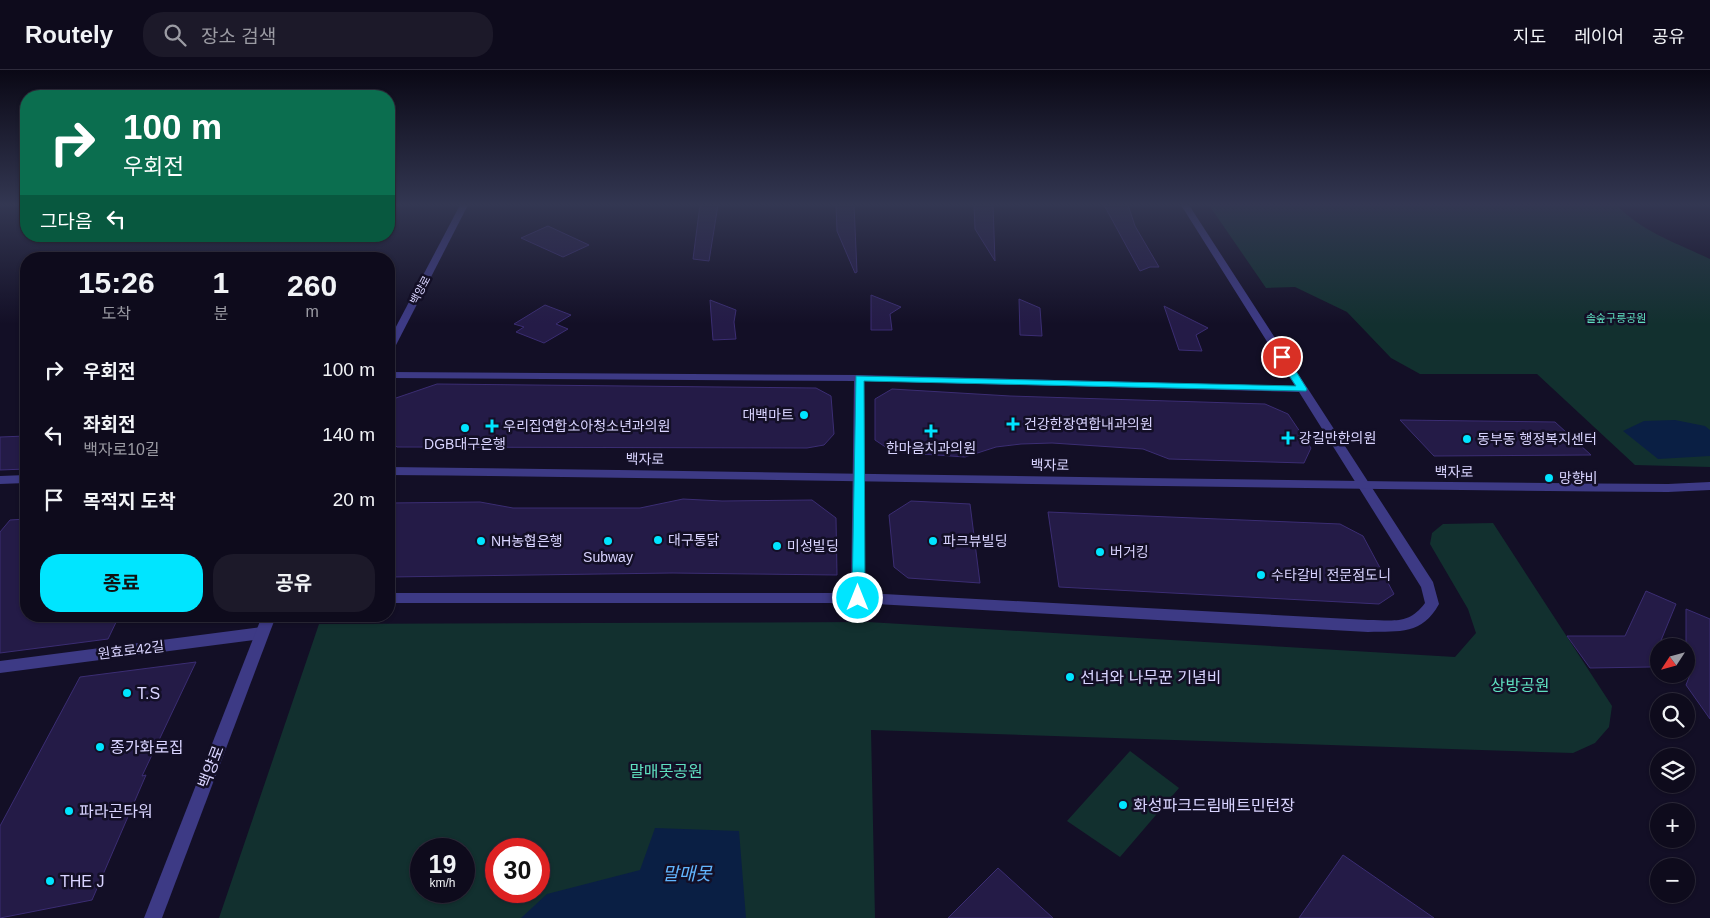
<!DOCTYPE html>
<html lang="ko">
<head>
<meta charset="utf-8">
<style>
	body { margin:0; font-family:Helvetica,"Noto Sans KR",sans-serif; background:#1c1929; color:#f1f3f6; height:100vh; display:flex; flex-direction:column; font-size:19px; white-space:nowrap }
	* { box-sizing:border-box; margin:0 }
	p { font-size:16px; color:#9b9ba3 }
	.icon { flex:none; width:28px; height:28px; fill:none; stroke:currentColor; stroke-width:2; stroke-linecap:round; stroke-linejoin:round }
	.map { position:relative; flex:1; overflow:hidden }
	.sheet { position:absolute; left:20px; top:182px; width:375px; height:370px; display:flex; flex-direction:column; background:#0e0b1c; border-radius:20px; box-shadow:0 1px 4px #0004,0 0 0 1px #2e2b3b }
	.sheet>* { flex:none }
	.top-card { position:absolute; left:20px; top:20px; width:375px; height:152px; border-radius:20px; box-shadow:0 1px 4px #0004,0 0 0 1px #2e2b3b; background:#0b6e4f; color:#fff; overflow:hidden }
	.needle { width:32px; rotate:234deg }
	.controls { position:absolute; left:1650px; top:568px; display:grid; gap:10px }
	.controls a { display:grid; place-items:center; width:45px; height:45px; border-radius:50%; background:#0e0b1c; box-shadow:0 1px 4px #0004,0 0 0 1px #2e2b3b; font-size:25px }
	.speed { position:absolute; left:410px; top:768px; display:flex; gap:10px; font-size:25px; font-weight:700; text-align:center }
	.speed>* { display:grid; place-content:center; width:65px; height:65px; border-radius:50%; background:#0e0b1c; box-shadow:0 1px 4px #0004,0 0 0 1px #2e2b3b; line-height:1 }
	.speed small { font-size:12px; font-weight:400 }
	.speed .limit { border:8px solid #d22; background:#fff; color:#111 }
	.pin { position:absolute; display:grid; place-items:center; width:42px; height:42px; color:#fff; margin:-21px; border:2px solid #fff; border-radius:50%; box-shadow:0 1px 5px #0007 }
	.me { position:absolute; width:55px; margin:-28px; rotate:0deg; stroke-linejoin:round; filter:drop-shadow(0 0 4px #0008) }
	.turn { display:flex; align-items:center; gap:18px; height:105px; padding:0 20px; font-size:22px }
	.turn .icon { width:65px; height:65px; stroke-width:2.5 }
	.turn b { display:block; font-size:35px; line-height:42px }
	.then { display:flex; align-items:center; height:48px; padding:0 20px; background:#0003; gap:10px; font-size:19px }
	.eta { display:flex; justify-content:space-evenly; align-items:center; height:85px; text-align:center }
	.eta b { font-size:30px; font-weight:700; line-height:35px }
	.cta { display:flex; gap:10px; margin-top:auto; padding:10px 20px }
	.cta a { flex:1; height:58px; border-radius:20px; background:#00e5ff; color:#111; font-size:20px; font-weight:700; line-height:58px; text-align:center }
	.cta a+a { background:#1c1929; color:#f1f3f6 }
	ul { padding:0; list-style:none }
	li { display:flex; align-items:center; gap:15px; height:65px; padding:0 20px }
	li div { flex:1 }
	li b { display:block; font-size:19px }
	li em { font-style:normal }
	header { display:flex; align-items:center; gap:30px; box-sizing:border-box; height:70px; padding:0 25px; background:#0e0b1c; border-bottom:1px solid #2e2b3b }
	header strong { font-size:24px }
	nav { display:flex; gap:28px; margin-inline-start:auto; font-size:18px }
	.search { width:350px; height:45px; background:#1c1929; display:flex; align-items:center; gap:12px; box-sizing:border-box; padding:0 18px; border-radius:20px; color:#9b9ba3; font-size:19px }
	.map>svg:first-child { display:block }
	.green { fill:#12302f; fill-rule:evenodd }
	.water { fill:#0a1f44 }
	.building { fill:#241b47; stroke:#3b2d73 }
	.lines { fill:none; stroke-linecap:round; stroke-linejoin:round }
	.minor { fill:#3d3a85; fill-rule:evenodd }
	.tertiary { fill:#3d3a85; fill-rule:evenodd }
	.route { fill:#00e5ff; stroke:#0095a6 }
	.poi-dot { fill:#00e5ff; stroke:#130f26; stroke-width:2 }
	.labels { text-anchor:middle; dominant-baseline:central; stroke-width:5; stroke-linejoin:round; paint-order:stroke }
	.far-street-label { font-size:11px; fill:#d9d4ff; stroke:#130f26 }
	.far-park-label { font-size:11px; fill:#5fe0c0; stroke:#130f26 }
	.poi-label { font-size:14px; fill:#d9d4ff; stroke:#130f26; text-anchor:start }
	.street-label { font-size:14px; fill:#d9d4ff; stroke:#130f26 }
	.near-poi-label { font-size:16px; fill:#d9d4ff; stroke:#130f26; text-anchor:start }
	.near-park-label { font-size:16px; fill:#5fe0c0; stroke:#130f26 }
	.near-street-label { font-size:16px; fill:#d9d4ff; stroke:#130f26 }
	.near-water-label { font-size:18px; font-style:italic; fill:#62b6ff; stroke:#130f26 }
</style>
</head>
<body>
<header>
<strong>Routely</strong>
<div class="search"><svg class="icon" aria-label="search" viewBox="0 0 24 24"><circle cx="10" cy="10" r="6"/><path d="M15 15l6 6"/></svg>장소 검색</div>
<nav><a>지도</a><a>레이어</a><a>공유</a></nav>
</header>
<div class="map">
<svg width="1710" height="848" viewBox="0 0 1710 848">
	<rect width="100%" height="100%" fill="#130f26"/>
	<g class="green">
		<path d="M 1209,135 L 1617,135 C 1640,161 1679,174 1710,189 L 1710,397 L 1635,395 L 1537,304 L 1420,304 L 1391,288 L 1347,242 L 1295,217 L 1266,218 Z"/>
		<path d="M 1493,453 L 1612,636 L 1609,657 L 1595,673 L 1573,683 L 871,660 L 875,848 L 219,848 L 319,554 L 868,552 L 1455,587 L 1476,563 L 1468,539 L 1430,474 L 1432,463 L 1443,454 ZM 421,779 L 464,779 L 464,821 L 421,821 ZM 496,779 L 539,779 L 539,821 L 496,821 Z"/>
		<path d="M 1130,681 L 1179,718 L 1120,787 L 1067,751 Z"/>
	</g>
	<g class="water">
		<path d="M 1675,350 L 1705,356 L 1710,360 L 1710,386 L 1658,389 L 1623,361 L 1644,351 Z"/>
		<path d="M 655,758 L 739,761 L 746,848 L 521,848 L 547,824 L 640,800 Z"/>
	</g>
	<g class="building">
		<path d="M 700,135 L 718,135 L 709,191 L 693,189 Z"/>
		<path d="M 836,135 L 854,135 L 857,202 L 855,203 L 837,161 Z"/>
		<path d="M 974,135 L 993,135 L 995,191 L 975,159 Z"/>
		<path d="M 1104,135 L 1128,135 L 1135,156 L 1159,197 L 1150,197 L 1140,201 Z"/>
		<path d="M 548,156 L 589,175 L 563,187 L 521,168 Z"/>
		<path d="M 871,225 L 901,237 L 890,244 L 892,260 L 871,260 Z"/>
		<path d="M 1019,229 L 1040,238 L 1042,266 L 1020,265 Z"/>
		<path d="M 710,230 L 736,240 L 734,252 L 736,269 L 713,270 Z"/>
		<path d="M 545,235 L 571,245 L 556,254 L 568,259 L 544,273 L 516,262 L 524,257 L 514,254 Z"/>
		<path d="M 1164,236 L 1208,258 L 1196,265 L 1202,281 L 1179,280 Z"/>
		<path d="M 437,314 L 816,318 L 831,326 L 834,364 L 824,375 L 807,378 L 397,377 L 389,370 L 389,341 L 393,329 Z"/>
		<path d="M 892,319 L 1010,326 L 1265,334 L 1288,344 L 1311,378 L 1304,393 L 1169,389 L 1143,379 L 1052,373 L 1021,374 L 996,377 L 965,387 L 893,382 L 875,370 L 875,329 Z"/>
		<path d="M 1400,350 L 1555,352 L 1591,385 L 1434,386 Z"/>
		<path d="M 26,366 L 26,399 L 0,400 L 0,367 Z"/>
		<path d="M 683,429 L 722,431 L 812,430 L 836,448 L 837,505 L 672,503 L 389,507 L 389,433 L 480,432 L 513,438 L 640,438 Z"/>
		<path d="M 911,431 L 970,434 L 980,513 L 908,508 L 894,497 L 889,445 Z"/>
		<path d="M 1048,442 L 1340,454 L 1363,466 L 1394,524 L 1379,534 L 1059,517 Z"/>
		<path d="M 26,449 L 26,546 L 119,546 L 108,569 L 0,583 L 0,462 L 10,450 Z"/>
		<path d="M 1646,521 L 1676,534 L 1650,597 L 1590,598 L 1567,566 L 1625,566 Z"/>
		<path d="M 1686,539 L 1710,549 L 1710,649 L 1686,615 L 1695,592 L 1686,588 Z"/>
		<path d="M 196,592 L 142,706 L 146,705 L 92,830 L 0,848 L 0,756 L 80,607 Z"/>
		<path d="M 1343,785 L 1434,848 L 1299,848 Z"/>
		<path d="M 998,798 L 1053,848 L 948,848 Z"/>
	</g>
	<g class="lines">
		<g class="minor">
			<path d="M 1181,135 L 1189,135 L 1433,512 L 1439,534 C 1422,565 1400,561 1368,562 L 858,533 L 389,533 L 389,523 L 851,523 L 854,311 L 389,308 L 389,302 L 859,305 L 1295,316 ZM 864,311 L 1299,322 L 1421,517 L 1425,533 C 1409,555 1393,550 1368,550 L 865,523 Z"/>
			<path d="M 262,557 L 267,559 L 269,563 L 267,567 L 262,569 L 0,603 L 0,591 Z"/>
		</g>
		<g class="tertiary">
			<path d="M 460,135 L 468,135 L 394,279 L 389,282 L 389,270 Z"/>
			<path d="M 389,397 C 815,402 1242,411 1668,414 L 1710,412 L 1710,420 L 1668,422 C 1242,419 815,409 389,405 Z"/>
			<path d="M 26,405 L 26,413 L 0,414 L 0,406 Z"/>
			<path d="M 262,546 L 276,546 L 162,848 L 144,848 Z"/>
		</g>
	</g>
	<linearGradient id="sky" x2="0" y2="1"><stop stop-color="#0a0815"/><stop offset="0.53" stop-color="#333752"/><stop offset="1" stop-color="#333752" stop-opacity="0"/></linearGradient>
	<rect width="1710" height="254" fill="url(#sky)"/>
	<path class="route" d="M 1282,284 L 1287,287 L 1307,319 L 1306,321 L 864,311 L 865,528 L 863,531 L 854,531 L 852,528 L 856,306 L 1296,316 L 1277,287 Z"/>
	<g class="poi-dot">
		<circle cx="804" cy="345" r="5"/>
		<path d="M1010.5 346.5h5v5h5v5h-5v5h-5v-5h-5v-5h5z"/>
		<path d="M489.5 348.5h5v5h5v5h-5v5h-5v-5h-5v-5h5z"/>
		<circle cx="465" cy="358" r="5"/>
		<path d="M928.5 353.5h5v5h5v5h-5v5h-5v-5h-5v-5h5z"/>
		<path d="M1285.5 360.5h5v5h5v5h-5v5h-5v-5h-5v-5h5z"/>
		<circle cx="1467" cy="369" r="5"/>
		<circle cx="1549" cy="408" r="5"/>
		<circle cx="658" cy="470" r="5"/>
		<circle cx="481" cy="471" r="5"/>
		<circle cx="608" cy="471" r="5"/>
		<circle cx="933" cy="471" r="5"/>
		<circle cx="777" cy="476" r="5"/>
		<circle cx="1100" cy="482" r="5"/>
		<circle cx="1261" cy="505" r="5"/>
		<circle cx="1070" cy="607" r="5"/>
		<circle cx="127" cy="623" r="5"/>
		<circle cx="100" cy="677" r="5"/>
		<circle cx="1123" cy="735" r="5"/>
		<circle cx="69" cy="741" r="5"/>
		<circle cx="50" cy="811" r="5"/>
	</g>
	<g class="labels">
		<g class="far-street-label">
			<text transform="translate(420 220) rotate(-62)">백양로</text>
		</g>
		<g class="far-park-label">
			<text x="1616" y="248">솔숲구릉공원</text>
		</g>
		<g class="poi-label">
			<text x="794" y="345" text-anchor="end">대백마트</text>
			<text x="1024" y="354">건강한장연합내과의원</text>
			<text x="503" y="356">우리집연합소아청소년과의원</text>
			<text x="1299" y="368">강길만한의원</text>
			<text x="1477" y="369">동부동 행정복지센터</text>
			<text x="465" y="374" text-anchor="middle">DGB대구은행</text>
			<text x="931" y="378" text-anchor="middle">한마음치과의원</text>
			<text x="1559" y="408">망향비</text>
			<text x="668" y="470">대구통닭</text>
			<text x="491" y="471">NH농협은행</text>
			<text x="943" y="471">파크뷰빌딩</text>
			<text x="787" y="476">미성빌딩</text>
			<text x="1110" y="482">버거킹</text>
			<text x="608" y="487" text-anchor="middle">Subway</text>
			<text x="1271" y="505">수타갈비 전문점도니</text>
		</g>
		<g class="street-label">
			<text transform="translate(645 389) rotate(1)">백자로</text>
			<text transform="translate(1050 395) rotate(1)">백자로</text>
			<text x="1454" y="402">백자로</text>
			<text transform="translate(131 580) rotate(-7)">원효로42길</text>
		</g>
		<g class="near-poi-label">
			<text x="1080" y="607">선녀와 나무꾼 기념비</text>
			<text x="137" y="623">T.S</text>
			<text x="110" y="677">종가화로집</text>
			<text x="1133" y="735">화성파크드림배트민턴장</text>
			<text x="79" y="741">파라곤타워</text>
			<text x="60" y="811">THE J</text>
		</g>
		<g class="near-park-label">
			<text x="1520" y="615">상방공원</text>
			<text x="666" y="701">말매못공원</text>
		</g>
		<g class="near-street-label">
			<text transform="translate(211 697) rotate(-69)">백양로</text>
		</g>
		<g class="near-water-label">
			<text x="687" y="804">말매못</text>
		</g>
	</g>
</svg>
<div class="controls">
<a><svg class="needle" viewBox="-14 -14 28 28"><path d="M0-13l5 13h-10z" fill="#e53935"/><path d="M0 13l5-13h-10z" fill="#9b9ba3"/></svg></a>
<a><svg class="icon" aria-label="search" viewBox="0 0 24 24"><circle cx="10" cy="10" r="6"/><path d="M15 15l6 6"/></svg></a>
<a><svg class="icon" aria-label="layers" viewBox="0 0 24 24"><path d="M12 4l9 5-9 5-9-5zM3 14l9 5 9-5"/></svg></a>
<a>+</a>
<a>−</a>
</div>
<div class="speed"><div>19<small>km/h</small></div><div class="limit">30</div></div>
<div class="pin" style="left:1282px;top:287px;background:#d93025"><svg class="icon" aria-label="arrive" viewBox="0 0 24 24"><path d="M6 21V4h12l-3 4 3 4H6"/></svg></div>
<svg class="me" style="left:858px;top:528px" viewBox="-20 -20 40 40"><circle r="17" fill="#00e5ff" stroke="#fff" stroke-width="3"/><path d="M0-11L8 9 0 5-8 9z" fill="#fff"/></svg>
<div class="top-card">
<div class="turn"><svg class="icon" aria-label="right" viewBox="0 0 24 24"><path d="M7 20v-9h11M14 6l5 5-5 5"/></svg><div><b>100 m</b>우회전</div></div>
<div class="then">그다음<svg class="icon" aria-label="left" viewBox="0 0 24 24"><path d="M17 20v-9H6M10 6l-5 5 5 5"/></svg></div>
</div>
<section class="sheet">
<div class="eta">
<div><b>15:26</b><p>도착</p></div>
<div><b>1</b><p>분</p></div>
<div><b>260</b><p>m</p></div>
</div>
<ul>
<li><svg class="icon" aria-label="right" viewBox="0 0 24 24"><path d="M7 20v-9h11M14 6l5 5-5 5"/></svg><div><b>우회전</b></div><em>100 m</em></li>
<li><svg class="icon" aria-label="left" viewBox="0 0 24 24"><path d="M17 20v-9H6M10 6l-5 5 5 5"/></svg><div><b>좌회전</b><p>백자로10길</p></div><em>140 m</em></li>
<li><svg class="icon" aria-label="arrive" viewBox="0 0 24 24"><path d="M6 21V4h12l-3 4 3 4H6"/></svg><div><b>목적지 도착</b></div><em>20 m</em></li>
</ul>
<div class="cta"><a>종료</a><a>공유</a></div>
</section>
</div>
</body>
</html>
